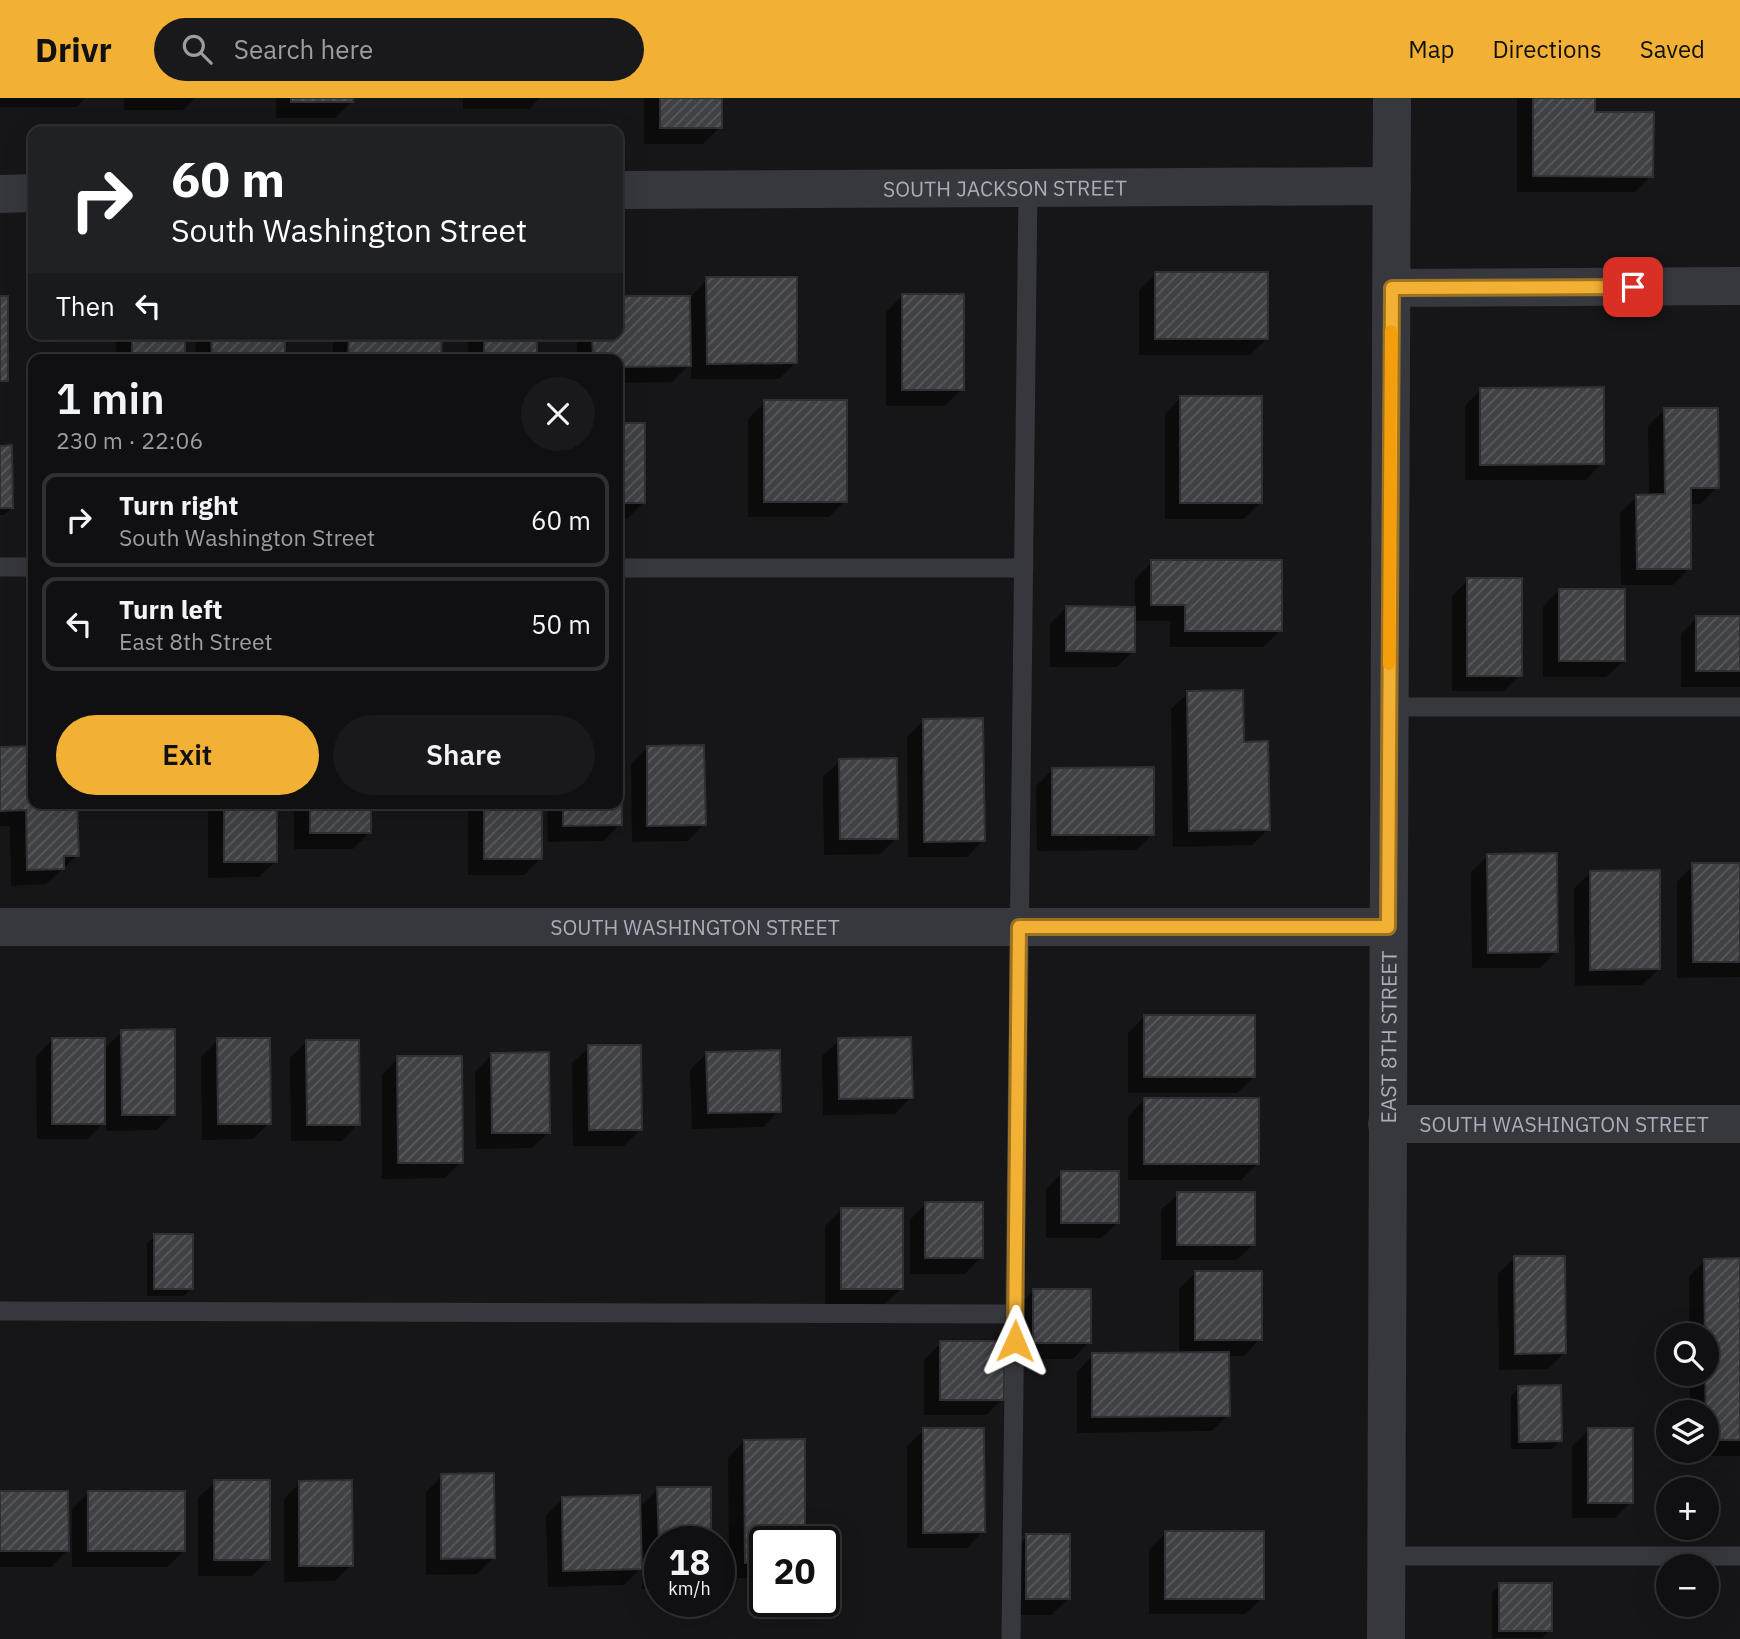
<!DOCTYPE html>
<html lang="en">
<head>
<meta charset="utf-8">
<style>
	body { margin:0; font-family:"IBM Plex Sans",sans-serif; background:#19191b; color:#f1f3f6; height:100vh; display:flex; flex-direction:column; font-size:26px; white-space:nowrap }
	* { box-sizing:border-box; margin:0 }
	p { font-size:23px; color:#9c9d9f }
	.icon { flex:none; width:38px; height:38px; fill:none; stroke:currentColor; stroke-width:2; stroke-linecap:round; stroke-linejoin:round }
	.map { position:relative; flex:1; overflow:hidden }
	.sheet { position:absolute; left:28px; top:256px; width:595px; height:455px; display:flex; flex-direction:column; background:#101012; border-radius:14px; box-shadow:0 7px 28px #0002,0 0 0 2px #303032 }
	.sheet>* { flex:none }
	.hud { position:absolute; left:28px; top:28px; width:595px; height:214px; border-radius:14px; box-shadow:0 7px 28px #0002,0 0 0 2px #303032; background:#202124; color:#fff; overflow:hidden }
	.tools { position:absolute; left:1656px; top:1225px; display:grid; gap:14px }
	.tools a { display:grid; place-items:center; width:63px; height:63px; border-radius:50%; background:#101012; box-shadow:0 7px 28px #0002,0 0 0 2px #303032; font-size:35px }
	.speed { position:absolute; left:644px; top:1428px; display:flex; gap:14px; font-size:35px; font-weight:700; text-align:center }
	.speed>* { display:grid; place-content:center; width:91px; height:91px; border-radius:50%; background:#101012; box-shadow:0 7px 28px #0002,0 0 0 2px #303032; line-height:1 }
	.speed small { font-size:18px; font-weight:400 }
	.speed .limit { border:4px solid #111; border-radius:10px; background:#fff; color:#111 }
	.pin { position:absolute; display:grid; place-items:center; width:60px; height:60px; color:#fff; margin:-30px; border-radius:14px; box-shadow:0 4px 10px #0006 }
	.me { position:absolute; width:77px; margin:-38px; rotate:1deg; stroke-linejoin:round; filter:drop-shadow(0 0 5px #0008) }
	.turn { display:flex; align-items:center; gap:24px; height:147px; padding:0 28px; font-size:32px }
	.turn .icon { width:91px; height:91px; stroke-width:2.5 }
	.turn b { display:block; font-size:49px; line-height:60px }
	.then { display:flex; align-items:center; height:66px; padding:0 28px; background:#0003; gap:14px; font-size:26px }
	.round { display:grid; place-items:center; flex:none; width:74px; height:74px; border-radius:37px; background:#19191b }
	.head { display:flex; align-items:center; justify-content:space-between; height:119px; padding:0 28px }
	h1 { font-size:42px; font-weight:600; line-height:52px }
	.primary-button { display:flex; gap:14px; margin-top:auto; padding:14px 28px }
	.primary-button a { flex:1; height:80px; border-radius:42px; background:#f2b134; color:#111; font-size:28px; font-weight:600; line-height:80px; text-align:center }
	.primary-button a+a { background:#19191b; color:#f1f3f6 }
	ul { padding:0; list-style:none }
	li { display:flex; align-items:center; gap:21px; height:94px; margin:0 14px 10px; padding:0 14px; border:4px solid #303032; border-radius:14px }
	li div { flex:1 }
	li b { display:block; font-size:26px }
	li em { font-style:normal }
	header { display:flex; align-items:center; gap:42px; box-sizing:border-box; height:98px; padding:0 35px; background:#f2b134; color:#111 }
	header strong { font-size:33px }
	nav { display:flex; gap:38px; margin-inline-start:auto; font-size:24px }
	.search { width:490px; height:63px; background:#19191b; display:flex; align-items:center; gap:18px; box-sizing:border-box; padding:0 24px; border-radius:38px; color:#9c9d9f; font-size:26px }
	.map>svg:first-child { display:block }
	.shadow { fill:#0007 }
	.building { fill:url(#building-hatch); stroke:#303034; stroke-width:2 }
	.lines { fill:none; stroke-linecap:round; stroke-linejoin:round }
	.service { stroke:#37383d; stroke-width:19 }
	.minor { stroke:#37383d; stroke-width:38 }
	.route-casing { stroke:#9d7322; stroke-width:18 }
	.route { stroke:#f2b134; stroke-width:12 }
	.slow { stroke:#f59e0b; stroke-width:12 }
	.labels { text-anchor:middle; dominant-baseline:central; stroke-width:5; stroke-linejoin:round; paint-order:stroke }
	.street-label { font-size:21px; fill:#a8adb8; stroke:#111113 }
</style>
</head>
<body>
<header>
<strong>Drivr</strong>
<div class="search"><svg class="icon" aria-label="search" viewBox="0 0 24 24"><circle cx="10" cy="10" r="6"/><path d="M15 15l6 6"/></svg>Search here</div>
<nav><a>Map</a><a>Directions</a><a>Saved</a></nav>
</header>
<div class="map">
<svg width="1740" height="1541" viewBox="0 0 1740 1541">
	<defs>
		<pattern id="building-hatch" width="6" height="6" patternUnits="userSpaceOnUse" patternTransform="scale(1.75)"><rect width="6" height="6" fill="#404145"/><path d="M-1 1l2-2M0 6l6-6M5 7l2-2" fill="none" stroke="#595a5e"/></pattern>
	</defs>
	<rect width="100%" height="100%" fill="#161618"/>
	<g class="shadow">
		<path d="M 0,0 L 85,0 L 77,9 L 0,9 Z"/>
		<path d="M 124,0 L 195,0 L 183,12 L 124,12 Z"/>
		<path d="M 276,0 L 351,0 L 351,4 L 335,20 L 276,20 Z"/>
		<path d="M 463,0 L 540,0 L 529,11 L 463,11 Z"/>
		<path d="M 644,0 L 720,0 L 720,29 L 703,46 L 644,46 Z"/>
		<path d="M 1517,0 L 1594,0 L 1594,16 L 1651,78 L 1635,94 L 1517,94 Z"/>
		<path d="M 1156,176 L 1267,240 L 1250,257 L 1139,257 L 1139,192 Z"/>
		<path d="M 707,181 L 796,264 L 779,281 L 691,281 L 691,265 L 672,284 L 618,285 L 618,261 L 577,261 L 577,236 L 618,236 L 618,200 L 690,200 Z"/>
		<path d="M 902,198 L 962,291 L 945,308 L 886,308 L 886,214 Z"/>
		<rect x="116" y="236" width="67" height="25"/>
		<path d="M 195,236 L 283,236 L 284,261 L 196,261 Z"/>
		<rect x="333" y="236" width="107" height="25"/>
		<rect x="468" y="236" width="68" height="25"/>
		<path d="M 1481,291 L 1602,365 L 1586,382 L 1465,382 L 1465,308 Z"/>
		<path d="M 1181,299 L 1260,405 L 1244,421 L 1165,421 L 1165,316 Z"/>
		<path d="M 765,304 L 845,403 L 829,419 L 748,419 L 748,321 Z"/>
		<path d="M 1664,312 L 1717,389 L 1701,406 L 1689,406 L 1690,470 L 1673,487 L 1621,487 L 1620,415 L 1637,399 L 1649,399 L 1648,328 Z"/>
		<path d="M 618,327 L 643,327 L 643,405 L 627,421 L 618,421 Z"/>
		<path d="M 0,349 L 12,409 L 4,417 L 0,417 Z"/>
		<path d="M 33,360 L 33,426 L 31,426 L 31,363 Z"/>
		<path d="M 1152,464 L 1280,533 L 1263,549 L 1170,549 L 1170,523 L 1133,523 L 1133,553 L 1117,569 L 1050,569 L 1050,526 L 1066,510 L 1135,510 L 1135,481 Z"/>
		<path d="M 1468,482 L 1520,577 L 1504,593 L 1452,593 L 1452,498 Z"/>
		<path d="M 1559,492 L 1623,563 L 1606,579 L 1543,579 L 1543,509 Z"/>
		<path d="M 1697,520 L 1740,520 L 1740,589 L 1681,589 L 1681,536 Z"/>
		<path d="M 1188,595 L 1242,645 L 1268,731 L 1252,747 L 1173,749 L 1171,611 Z"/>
		<path d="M 924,623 L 983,742 L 967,759 L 908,759 L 907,639 Z"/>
		<path d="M 618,649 L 620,726 L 604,743 L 548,744 L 547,705 L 618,705 Z"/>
		<path d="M 33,650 L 33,705 L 78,757 L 46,786 L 11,788 L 10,728 L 0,728 L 0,651 Z"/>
		<path d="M 647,650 L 704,726 L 688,743 L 632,744 L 631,666 Z"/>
		<path d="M 840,663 L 897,740 L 880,756 L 824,757 L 823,679 Z"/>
		<path d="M 1052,672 L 1153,736 L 1136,752 L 1037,753 L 1036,688 Z"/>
		<path d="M 208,705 L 275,705 L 276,763 L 259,779 L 208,780 Z"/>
		<path d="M 294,705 L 369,705 L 369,735 L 353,751 L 294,751 Z"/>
		<path d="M 468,705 L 541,705 L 541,760 L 524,777 L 468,777 Z"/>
		<path d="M 1488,758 L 1556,853 L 1540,870 L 1472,870 L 1471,774 Z"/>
		<path d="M 1693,767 L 1740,767 L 1740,879 L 1677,880 L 1677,784 Z"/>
		<path d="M 1590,775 L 1659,871 L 1642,887 L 1575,888 L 1574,791 Z"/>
		<path d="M 1144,919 L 1254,979 L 1237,995 L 1128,995 L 1128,935 Z"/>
		<path d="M 122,934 L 173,1016 L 157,1032 L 106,1033 L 106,1023 L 87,1041 L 37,1041 L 36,959 L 52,942 L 103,952 Z"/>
		<path d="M 218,942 L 269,1025 L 253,1041 L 202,1042 L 201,959 Z"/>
		<path d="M 839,942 L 911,999 L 895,1016 L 823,1017 L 822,958 Z"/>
		<path d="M 307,943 L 358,1026 L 342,1043 L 291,1043 L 290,960 Z"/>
		<path d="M 589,949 L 640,1032 L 624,1048 L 573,1048 L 572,965 Z"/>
		<path d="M 707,955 L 779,1013 L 763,1029 L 692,1031 L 690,972 Z"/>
		<path d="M 492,957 L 549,1034 L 532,1050 L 476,1051 L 475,974 Z"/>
		<path d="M 398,960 L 461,1064 L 445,1080 L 382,1081 L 382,977 Z"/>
		<path d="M 1144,1002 L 1257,1066 L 1241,1082 L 1128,1082 L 1128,1019 Z"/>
		<path d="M 1062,1075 L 1118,1124 L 1101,1140 L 1046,1140 L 1046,1091 Z"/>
		<path d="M 1178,1096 L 1254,1146 L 1237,1162 L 1161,1162 L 1161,1112 Z"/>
		<path d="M 926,1105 L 981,1159 L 965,1176 L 910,1176 L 910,1122 Z"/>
		<path d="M 841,1112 L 902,1190 L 885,1206 L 825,1206 L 825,1128 Z"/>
		<path d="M 155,1138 L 192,1190 L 184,1198 L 147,1198 L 147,1146 Z"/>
		<path d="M 1515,1160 L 1564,1255 L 1548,1271 L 1499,1272 L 1498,1176 Z"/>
		<path d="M 1705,1162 L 1740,1162 L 1740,1358 L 1690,1358 L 1690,1353 L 1706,1353 L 1706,1314 L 1690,1314 L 1690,1276 L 1706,1276 L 1706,1237 L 1689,1237 L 1689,1179 Z"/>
		<path d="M 1196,1174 L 1260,1241 L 1244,1258 L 1228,1258 L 1228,1317 L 1212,1333 L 1077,1335 L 1077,1274 L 1093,1257 L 1179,1256 L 1179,1191 Z"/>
		<path d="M 1034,1192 L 1089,1244 L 1073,1261 L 1017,1261 L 1017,1209 Z"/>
		<path d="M 941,1245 L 1003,1301 L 986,1317 L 924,1317 L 924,1262 Z"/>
		<path d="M 1519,1290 L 1560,1343 L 1552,1351 L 1511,1351 L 1511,1298 Z"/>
		<path d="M 924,1332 L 983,1433 L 967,1450 L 907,1450 L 907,1348 Z"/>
		<path d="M 1589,1332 L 1631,1404 L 1615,1420 L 1572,1420 L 1572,1348 Z"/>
		<path d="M 744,1343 L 765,1444 L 765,1480 L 729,1480 L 728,1360 Z"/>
		<path d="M 442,1378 L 493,1460 L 477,1476 L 426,1477 L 426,1394 Z"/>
		<path d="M 215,1384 L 268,1462 L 252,1478 L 198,1478 L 198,1400 Z"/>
		<path d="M 300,1385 L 351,1467 L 335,1483 L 284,1484 L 284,1401 Z"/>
		<path d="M 658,1391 L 660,1490 L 642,1491 L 642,1468 L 624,1487 L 548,1489 L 546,1417 L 563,1401 L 639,1410 Z"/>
		<path d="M 0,1395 L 67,1453 L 51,1469 L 0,1469 Z"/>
		<path d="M 88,1395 L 184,1453 L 167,1469 L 72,1469 L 72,1411 Z"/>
		<path d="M 1166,1435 L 1262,1500 L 1245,1516 L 1149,1516 L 1149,1451 Z"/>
		<path d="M 1027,1438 L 1068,1501 L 1051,1517 L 1011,1517 L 1011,1455 Z"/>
		<path d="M 1500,1487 L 1550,1532 L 1542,1540 L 1492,1540 L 1492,1495 Z"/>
	</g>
	<g class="building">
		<rect x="291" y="0" width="62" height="4"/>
		<rect x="660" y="0" width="62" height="30"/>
		<path d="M 1533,0 L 1595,0 L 1595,14 L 1654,14 L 1653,79 L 1533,78 Z"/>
		<rect x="1155" y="174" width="113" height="67"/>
		<path d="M 706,179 L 797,179 L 797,265 L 707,266 Z"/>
		<rect x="902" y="196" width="62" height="96"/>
		<rect x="0" y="198" width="8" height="85"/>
		<path d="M 618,198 L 690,198 L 691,268 L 618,269 L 618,261 L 593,261 L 592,236 L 618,236 Z"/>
		<rect x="132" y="236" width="53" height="25"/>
		<path d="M 211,236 L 285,236 L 285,261 L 212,261 Z"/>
		<path d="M 349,236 L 442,236 L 441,261 L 348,261 Z"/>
		<rect x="484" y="236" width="53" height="25"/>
		<path d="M 1604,289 L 1604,366 L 1480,367 L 1480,290 Z"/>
		<rect x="1180" y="298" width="82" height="107"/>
		<rect x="764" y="302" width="83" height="102"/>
		<path d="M 1664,310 L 1718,310 L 1719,390 L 1691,390 L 1691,471 L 1637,471 L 1636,397 L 1665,396 Z"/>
		<rect x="618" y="325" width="27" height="80"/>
		<path d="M 12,347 L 13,410 L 0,410 L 0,348 Z"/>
		<path d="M 1151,462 L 1282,462 L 1282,533 L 1185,533 L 1185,507 L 1151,507 Z"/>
		<rect x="1467" y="480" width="55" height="98"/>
		<rect x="1559" y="491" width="66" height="72"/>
		<path d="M 1066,508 L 1135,509 L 1135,554 L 1066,553 Z"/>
		<rect x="1696" y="518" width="44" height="55"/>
		<path d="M 1243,592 L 1244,644 L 1268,643 L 1270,732 L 1189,733 L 1187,593 Z"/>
		<path d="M 983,620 L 985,743 L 924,744 L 923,621 Z"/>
		<path d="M 618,647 L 621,647 L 622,727 L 563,728 L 563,705 L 618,705 Z"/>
		<path d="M 704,647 L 706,727 L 647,728 L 647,648 Z"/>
		<path d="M 33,648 L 33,705 L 77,705 L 79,758 L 64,758 L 64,771 L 27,772 L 26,712 L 0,713 L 0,649 Z"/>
		<path d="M 897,660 L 898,741 L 840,741 L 839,661 Z"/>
		<path d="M 1154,669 L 1154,737 L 1052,737 L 1052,670 Z"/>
		<rect x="224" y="705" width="53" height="59"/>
		<rect x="310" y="705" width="61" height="30"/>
		<rect x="484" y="705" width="58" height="56"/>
		<path d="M 1557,755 L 1558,854 L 1488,855 L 1487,756 Z"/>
		<path d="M 1692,765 L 1740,765 L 1740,864 L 1693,864 Z"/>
		<path d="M 1660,772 L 1660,871 L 1590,872 L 1590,773 Z"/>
		<rect x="1144" y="917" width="111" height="62"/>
		<path d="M 175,931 L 175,1017 L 122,1017 L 121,932 Z"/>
		<path d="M 911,939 L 913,1000 L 839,1001 L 838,940 Z"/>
		<rect x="52" y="940" width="53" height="86"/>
		<path d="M 217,940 L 270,940 L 271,1026 L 218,1026 Z"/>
		<path d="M 306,942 L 359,942 L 360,1027 L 307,1027 Z"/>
		<path d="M 588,947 L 641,947 L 642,1032 L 589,1032 Z"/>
		<path d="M 780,952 L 781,1014 L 708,1015 L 706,954 Z"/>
		<path d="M 549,954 L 550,1035 L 492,1035 L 491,955 Z"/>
		<path d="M 397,958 L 462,958 L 463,1065 L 398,1065 Z"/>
		<rect x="1144" y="1000" width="115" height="66"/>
		<rect x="1061" y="1073" width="58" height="52"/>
		<rect x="1177" y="1094" width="78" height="53"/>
		<rect x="925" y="1104" width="58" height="56"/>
		<rect x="841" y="1110" width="62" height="81"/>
		<rect x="154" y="1136" width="39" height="55"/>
		<path d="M 1514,1158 L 1565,1158 L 1566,1255 L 1515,1256 Z"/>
		<path d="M 1740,1160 L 1740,1342 L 1706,1342 L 1704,1161 Z"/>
		<rect x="1195" y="1173" width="67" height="69"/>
		<rect x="1033" y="1191" width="58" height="54"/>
		<rect x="940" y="1243" width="64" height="59"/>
		<path d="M 1229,1254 L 1230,1318 L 1092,1319 L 1092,1255 Z"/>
		<path d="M 1561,1287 L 1562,1343 L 1519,1344 L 1518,1288 Z"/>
		<path d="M 923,1330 L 984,1330 L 985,1434 L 923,1435 Z"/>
		<rect x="1588" y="1330" width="45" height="75"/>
		<path d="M 805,1341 L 805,1444 L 765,1444 L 765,1464 L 745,1465 L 744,1342 Z"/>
		<path d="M 494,1375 L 495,1460 L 441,1461 L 441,1376 Z"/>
		<rect x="214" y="1382" width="56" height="80"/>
		<path d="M 352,1382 L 353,1468 L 299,1468 L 299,1383 Z"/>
		<path d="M 657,1389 L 711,1389 L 711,1444 L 660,1444 L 660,1475 Z"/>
		<path d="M 0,1393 L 68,1393 L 69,1453 L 0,1453 Z"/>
		<rect x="88" y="1393" width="97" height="60"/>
		<path d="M 640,1397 L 642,1471 L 563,1473 L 562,1399 Z"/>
		<rect x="1165" y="1433" width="99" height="68"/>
		<rect x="1026" y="1436" width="44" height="65"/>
		<rect x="1499" y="1485" width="53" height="48"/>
	</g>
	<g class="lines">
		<g class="service">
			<path d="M 0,469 L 33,469"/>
			<path d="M 618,470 L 1024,470"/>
			<path d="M 1389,609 L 1740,609"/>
			<path d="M 0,1213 L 1015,1216"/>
			<path d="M 1386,1458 L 1740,1458"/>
			<path d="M 1011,1541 L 1028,90"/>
		</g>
		<g class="minor">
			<path id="s1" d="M 618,92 L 1392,88"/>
			<path d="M 0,96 L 33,95"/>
			<path d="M 1392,190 L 1740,188"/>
			<path id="s2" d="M 0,829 L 1388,829"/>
			<path id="s3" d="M 1387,1026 L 1740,1026"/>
			<path id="s4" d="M 1386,1541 L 1392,0"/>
		</g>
	</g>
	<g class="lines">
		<g class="route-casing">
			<path id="route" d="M 1015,1243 L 1019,829 L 1388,829 L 1392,190 L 1633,189"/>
		</g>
		<use href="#route" class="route"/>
		<path class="slow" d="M 1389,566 L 1391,233"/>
	</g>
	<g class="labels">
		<g class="street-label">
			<text stroke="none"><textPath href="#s1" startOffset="387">SOUTH JACKSON STREET</textPath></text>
			<text stroke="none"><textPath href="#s2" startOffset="695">SOUTH WASHINGTON STREET</textPath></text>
			<text stroke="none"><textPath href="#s4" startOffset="602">EAST 8TH STREET</textPath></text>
			<text stroke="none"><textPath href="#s3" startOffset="177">SOUTH WASHINGTON STREET</textPath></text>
		</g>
	</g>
</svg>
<div class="tools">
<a><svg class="icon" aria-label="search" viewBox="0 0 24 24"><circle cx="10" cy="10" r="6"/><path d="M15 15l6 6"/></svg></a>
<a><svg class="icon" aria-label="layers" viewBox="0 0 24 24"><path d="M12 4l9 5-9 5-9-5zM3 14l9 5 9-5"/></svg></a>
<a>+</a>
<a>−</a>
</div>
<div class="speed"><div>18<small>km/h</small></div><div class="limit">20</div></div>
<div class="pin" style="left:1633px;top:189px;background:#d93025"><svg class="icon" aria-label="arrive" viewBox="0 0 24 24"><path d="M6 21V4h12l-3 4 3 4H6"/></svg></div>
<svg class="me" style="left:1015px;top:1243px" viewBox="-20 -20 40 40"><path d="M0-17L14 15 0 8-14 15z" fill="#f2b134" stroke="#fff" stroke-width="4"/></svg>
<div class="hud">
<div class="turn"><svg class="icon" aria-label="right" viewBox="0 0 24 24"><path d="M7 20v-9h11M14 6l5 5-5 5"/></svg><div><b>60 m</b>South Washington Street</div></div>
<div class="then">Then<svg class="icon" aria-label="left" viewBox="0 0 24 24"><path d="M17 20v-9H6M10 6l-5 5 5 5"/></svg></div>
</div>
<section class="sheet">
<div class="head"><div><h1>1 min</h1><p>230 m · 22:06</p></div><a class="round"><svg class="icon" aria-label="close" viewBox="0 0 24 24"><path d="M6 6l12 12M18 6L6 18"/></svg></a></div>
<ul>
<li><svg class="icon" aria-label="right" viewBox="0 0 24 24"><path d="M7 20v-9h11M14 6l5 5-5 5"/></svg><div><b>Turn right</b><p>South Washington Street</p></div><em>60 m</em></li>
<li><svg class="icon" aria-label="left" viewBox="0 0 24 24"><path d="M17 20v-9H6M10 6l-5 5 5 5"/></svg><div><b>Turn left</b><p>East 8th Street</p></div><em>50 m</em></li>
</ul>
<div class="primary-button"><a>Exit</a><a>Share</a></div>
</section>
</div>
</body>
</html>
